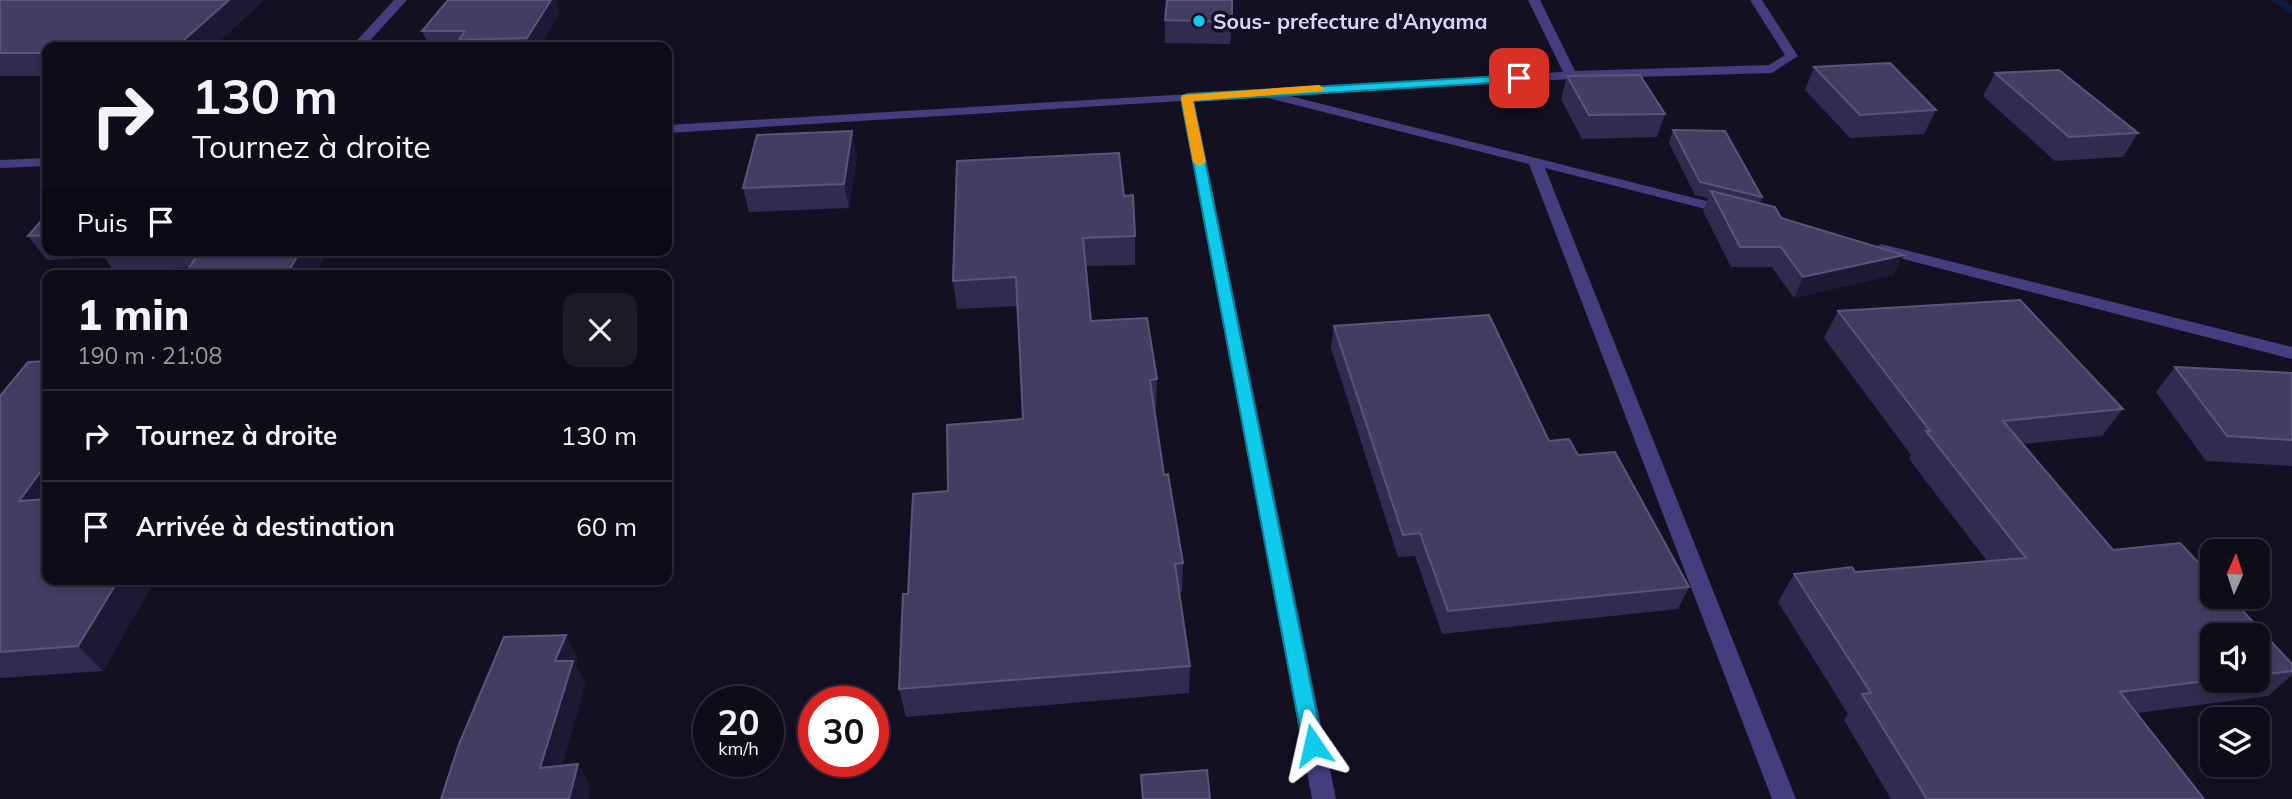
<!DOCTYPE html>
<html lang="fr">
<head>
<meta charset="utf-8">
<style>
	body { margin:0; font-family:Mulish,sans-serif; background:#1d1a27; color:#f1f3f6; height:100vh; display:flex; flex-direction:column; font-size:26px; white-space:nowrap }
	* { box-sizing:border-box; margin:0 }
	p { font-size:23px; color:#9b9ba2 }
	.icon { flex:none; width:38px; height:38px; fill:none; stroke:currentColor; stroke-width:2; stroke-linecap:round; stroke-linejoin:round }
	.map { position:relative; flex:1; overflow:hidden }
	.sheet { position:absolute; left:42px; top:270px; width:630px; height:315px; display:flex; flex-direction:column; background:#0f0c1a; border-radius:14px; box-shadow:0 4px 10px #0003,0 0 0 2px #2f2c39 }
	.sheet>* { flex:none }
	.banner { position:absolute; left:42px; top:42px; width:630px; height:214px; border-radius:14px; box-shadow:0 4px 10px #0003,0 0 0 2px #2f2c39; background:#0f0c1a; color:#f1f3f6; overflow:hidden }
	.needle { width:46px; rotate:3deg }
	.buttons { position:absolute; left:2200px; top:539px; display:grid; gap:14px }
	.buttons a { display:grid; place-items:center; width:70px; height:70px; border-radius:14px; background:#0f0c1a; box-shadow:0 4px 10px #0003,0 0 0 2px #2f2c39; font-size:35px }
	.speed { position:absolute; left:693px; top:686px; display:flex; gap:14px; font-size:35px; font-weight:700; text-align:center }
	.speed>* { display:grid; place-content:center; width:91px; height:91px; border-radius:50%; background:#0f0c1a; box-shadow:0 4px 10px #0003,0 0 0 2px #2f2c39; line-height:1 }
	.speed small { font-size:18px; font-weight:400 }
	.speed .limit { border:10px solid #d22; background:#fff; color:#111 }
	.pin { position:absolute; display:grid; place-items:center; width:60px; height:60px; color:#fff; margin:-30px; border-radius:14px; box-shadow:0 4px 10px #0006 }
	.me { position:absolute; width:77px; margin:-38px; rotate:349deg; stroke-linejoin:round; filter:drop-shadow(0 0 5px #0008) }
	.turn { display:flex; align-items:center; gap:24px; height:147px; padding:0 35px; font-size:32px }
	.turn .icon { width:91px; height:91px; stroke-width:2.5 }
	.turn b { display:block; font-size:49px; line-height:60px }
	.then { display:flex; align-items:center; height:66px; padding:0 35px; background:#0003; gap:14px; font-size:26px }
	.round { display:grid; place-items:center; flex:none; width:74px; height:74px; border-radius:14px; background:#1d1a27 }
	.head { display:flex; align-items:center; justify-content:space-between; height:119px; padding:0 35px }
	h1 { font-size:42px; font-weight:800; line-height:52px }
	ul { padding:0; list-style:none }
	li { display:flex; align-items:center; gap:21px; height:91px; padding:0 35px; border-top:2px solid #2f2c39 }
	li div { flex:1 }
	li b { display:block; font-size:26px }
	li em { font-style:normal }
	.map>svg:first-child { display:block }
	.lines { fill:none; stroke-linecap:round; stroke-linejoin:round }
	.stream { fill:#0d1c3e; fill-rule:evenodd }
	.minor { fill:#443e7e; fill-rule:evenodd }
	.wall { fill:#332a4f; fill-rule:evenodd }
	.shaded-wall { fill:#1f1835 }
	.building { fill:#453c62; stroke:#5c547a; stroke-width:2 }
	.route { fill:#10caeb; stroke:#0a8399; stroke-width:2 }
	.slow { fill:#f59e0b }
	.poi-dot { fill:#10caeb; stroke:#141022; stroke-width:2.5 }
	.labels { text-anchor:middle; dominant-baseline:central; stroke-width:7; stroke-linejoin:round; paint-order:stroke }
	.far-poi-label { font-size:21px; font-weight:bold; fill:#dbd4fc; stroke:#141022; text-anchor:start }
</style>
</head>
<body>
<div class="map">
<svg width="2292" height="799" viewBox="0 0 2292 799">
	<rect width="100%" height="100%" fill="#141022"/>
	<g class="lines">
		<path class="stream" d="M 2271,0 L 2283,0 L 2292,6 L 2292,14 Z"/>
		<g class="minor">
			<path d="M 394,0 L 407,0 L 364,47 L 351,47 Z"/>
			<path d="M 1528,0 L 1540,0 L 1575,71 L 1769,65 L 1785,55 L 1750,0 L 1762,0 L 1798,56 L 1772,73 L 1571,79 L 1286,95 L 1734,208 L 1736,211 L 1734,214 L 1729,215 L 1545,168 L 1796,799 L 1772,799 L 1529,164 L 1260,96 L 1194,100 L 1336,799 L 1312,799 L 1181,101 L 667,133 L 667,125 L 1563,72 Z"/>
			<path d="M 47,158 L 47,166 L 0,168 L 0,160 Z"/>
			<path d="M 1881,244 L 2292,347 L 2292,359 L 1876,252 L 1873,249 Z"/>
		</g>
	</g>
	<g class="wall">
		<path d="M 2,0 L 264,0 L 213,47 L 47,47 L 47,76 L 0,76 L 0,1 Z"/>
		<path d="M 448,0 L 558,0 L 556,3 L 560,13 L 539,47 L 429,47 L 422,31 Z"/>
		<path d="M 1165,20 L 1232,22 L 1230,44 L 1165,43 Z"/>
		<path d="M 1814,67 L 1936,110 L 1924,134 L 1850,138 L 1805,90 Z"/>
		<path d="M 1995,73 L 2138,133 L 2123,157 L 2055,161 L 1983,96 Z"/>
		<path d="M 1567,76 L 1665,114 L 1657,137 L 1582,139 L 1561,99 Z"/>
		<path d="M 1673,130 L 1762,197 L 1760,203 L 1781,218 L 1893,275 L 1794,298 L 1772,267 L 1731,267 L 1703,211 L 1708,198 L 1695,195 L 1669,143 Z"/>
		<path d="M 857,155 L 849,208 L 749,212 L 743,188 Z"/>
		<path d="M 1124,196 L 1135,236 L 1135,265 L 1086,266 L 1091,321 L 1157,379 L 1156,408 L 1154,408 L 1164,475 L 1183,563 L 1182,592 L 1179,592 L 1190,666 L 1189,693 L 906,717 L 899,689 L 908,594 L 948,491 L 1023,419 L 1018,306 L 957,309 L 953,281 Z"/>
		<path d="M 47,214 L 47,250 L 333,250 L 330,255 L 189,267 L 115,272 L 104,257 L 47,260 L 28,236 Z"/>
		<path d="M 2020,300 L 2123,409 L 2102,436 L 2023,444 L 2113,550 L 2180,543 L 2212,577 L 2212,597 L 2230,597 L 2292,664 L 2292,675 L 2268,696 L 2137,713 L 2204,799 L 1891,799 L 1844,720 L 1848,714 L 1778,602 L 1794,574 L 1852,567 L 1855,572 L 1987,561 L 1909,459 L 1911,455 L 1824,338 L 1838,311 ZM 2212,635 L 2258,635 L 2258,681 L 2212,681 Z"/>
		<path d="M 1334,326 L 1578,455 L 1689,587 L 1678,609 L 1442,634 L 1415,556 L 1398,557 L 1331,348 Z"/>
		<path d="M 2175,367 L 2292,373 L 2292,466 L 2206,461 L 2156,392 Z"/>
		<path d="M 0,396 L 47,579 L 103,671 L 0,678 Z"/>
	</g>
	<g class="shaded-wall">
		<path d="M 229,0 L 264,0 L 213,47 L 176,47 Z"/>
		<path d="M 543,0 L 558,0 L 556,3 L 560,13 L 539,47 L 531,47 L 527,38 Z"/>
		<path d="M 852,131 L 857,155 L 849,208 L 844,184 Z"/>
		<path d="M 301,250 L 324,250 L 326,255 L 315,275 L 286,275 Z"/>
		<path d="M 1904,255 L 1893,275 L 1794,298 L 1803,277 Z"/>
		<path d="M 47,463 L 47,519 L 19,501 Z"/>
		<path d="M 119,579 L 156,579 L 103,671 L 78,646 Z"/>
		<path d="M 566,635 L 578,659 L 576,666 L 586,684 L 555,790 L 540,768 L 555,661 Z"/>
		<path d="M 578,764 L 591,787 L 588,799 L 569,799 Z"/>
	</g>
	<g class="building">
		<path d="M 2,0 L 229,0 L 176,47 L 47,47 L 47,53 L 0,53 L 0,1 Z"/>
		<path d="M 448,0 L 551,0 L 527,38 L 459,40 L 465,31 L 422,31 Z"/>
		<path d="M 1167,0 L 1232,0 L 1232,22 L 1165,20 Z"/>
		<path d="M 1890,63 L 1936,110 L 1860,115 L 1814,67 Z"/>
		<path d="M 2059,70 L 2138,133 L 2069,137 L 1995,73 Z"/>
		<path d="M 1640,75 L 1665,114 L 1589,115 L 1567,76 Z"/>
		<path d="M 1673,130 L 1725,131 L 1762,197 L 1700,182 Z"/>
		<path d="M 852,131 L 844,184 L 743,188 L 757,135 Z"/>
		<path d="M 1119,153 L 1124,196 L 1133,195 L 1135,236 L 1083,238 L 1091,321 L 1147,318 L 1157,379 L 1150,380 L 1164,475 L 1168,474 L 1183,563 L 1175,564 L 1190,666 L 899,689 L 903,594 L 908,594 L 913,494 L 948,491 L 947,425 L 1023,419 L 1016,277 L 953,281 L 957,161 Z"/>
		<path d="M 1711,191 L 1775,207 L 1781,218 L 1904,255 L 1803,277 L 1781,247 L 1740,247 Z"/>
		<path d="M 47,214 L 47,235 L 28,236 Z"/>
		<path d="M 201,250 L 301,250 L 286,275 L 184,275 Z"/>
		<path d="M 2020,300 L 2123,409 L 2003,421 L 2113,550 L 2180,543 L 2212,577 L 2212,597 L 2230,597 L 2292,664 L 2292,671 L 2258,675 L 2258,635 L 2212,635 L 2212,680 L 2120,692 L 2204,799 L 1927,799 L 1862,694 L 1871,693 L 1794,574 L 1852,567 L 1855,572 L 2026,558 L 1926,431 L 1930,431 L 1838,311 Z"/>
		<path d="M 1489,315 L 1549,441 L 1569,439 L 1578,455 L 1615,452 L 1689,587 L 1448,611 L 1420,533 L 1403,535 L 1334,326 Z"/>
		<path d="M 47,361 L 47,463 L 19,501 L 47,499 L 47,579 L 119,579 L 78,646 L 0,652 L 0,396 L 28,362 Z"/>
		<path d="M 2175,367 L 2292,373 L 2292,440 L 2227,436 Z"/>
		<path d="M 566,635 L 555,661 L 573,661 L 540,768 L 578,764 L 569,799 L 441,799 L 459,744 L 504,637 Z"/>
		<path d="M 1207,770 L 1210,799 L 1143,799 L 1141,775 Z"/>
	</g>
	<path class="route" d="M 1519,75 L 1525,78 L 1523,81 L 1193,101 L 1323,745 L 1320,752 L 1313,754 L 1306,752 L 1303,745 L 1181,98 L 1187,94 Z"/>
	<path class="slow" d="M 1319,85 L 1325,89 L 1323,91 L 1193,101 L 1206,162 L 1199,166 L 1193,162 L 1181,98 L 1182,95 Z"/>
	<circle class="poi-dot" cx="1199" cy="21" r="7"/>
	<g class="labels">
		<g class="far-poi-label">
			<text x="1213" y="21">Sous- prefecture d'Anyama</text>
		</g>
	</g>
</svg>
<div class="buttons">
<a><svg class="needle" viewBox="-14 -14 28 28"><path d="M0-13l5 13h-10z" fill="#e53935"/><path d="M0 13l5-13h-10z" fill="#9b9ba2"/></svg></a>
<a><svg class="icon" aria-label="sound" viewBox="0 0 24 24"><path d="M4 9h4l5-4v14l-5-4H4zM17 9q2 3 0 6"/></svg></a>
<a><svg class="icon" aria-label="layers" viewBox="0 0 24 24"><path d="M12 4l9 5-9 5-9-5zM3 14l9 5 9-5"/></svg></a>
</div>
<div class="speed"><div>20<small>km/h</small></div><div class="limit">30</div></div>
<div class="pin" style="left:1519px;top:78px;background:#d93025"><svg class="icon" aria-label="arrive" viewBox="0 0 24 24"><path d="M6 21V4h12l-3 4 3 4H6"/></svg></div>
<svg class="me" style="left:1313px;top:745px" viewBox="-20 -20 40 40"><path d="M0-17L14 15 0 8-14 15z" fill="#10caeb" stroke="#fff" stroke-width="4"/></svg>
<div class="banner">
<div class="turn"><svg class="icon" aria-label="right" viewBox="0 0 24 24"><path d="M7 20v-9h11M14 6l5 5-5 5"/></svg><div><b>130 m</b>Tournez à droite</div></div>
<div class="then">Puis<svg class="icon" aria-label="arrive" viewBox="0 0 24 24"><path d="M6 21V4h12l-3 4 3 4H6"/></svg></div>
</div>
<section class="sheet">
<div class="head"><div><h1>1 min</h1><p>190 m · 21:08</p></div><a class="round"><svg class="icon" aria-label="close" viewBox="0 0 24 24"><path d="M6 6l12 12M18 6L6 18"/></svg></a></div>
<ul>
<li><svg class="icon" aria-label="right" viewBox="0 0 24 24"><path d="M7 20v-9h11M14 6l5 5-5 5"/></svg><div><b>Tournez à droite</b></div><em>130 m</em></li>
<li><svg class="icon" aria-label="arrive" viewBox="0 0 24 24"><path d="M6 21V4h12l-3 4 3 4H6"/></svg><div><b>Arrivée à destination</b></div><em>60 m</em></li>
</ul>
</section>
</div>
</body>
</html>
